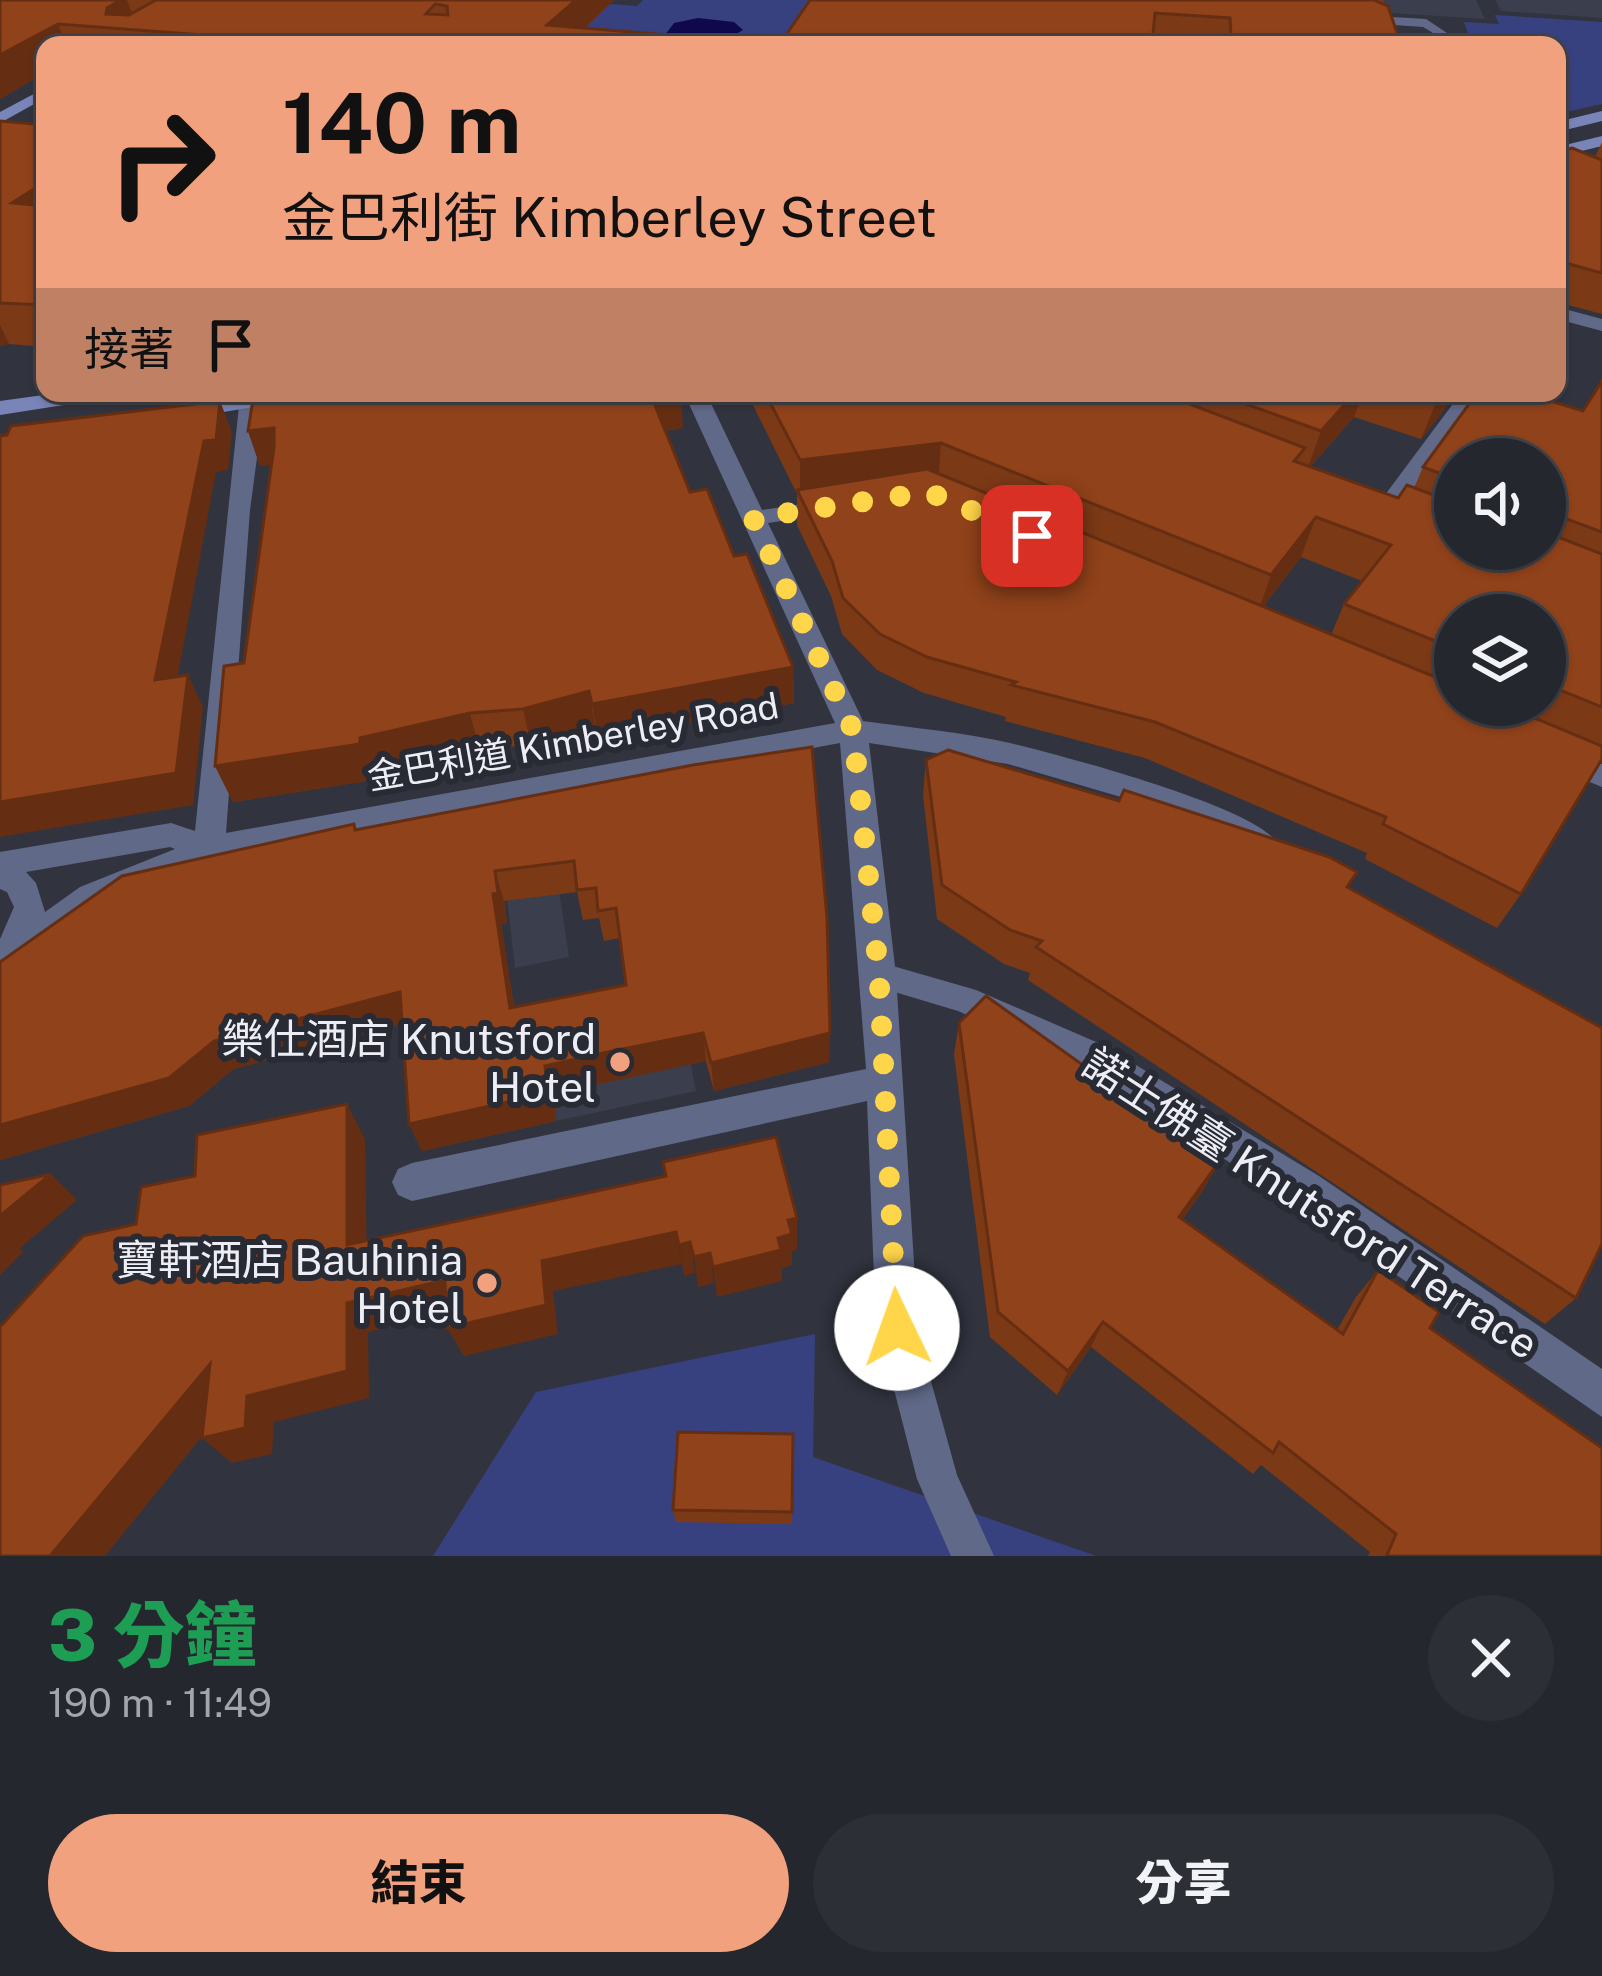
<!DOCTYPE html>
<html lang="zh-TW">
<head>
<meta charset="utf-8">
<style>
	body { margin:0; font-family:"Public Sans","Noto Sans TC",sans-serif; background:#2d2f37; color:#f1f3f6; height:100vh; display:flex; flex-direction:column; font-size:45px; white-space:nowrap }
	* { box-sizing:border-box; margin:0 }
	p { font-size:39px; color:#a3a5aa }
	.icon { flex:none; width:66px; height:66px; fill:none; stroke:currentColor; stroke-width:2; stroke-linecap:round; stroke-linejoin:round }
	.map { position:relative; height:1556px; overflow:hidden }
	.details { display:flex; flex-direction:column; background:#25272f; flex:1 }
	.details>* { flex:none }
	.guide { position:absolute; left:36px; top:36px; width:1530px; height:366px; border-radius:24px; box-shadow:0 3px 9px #0004,0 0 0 3px #42444b; background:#f1a17d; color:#111; overflow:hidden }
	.tools { position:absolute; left:1434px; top:438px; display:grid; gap:24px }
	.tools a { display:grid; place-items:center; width:132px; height:132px; border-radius:50%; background:#25272f; box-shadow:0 3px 9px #0004,0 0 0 3px #42444b; font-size:60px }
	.pin { position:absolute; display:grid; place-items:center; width:102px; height:102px; color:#fff; margin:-51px; border-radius:24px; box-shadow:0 6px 18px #0006 }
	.me { position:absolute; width:132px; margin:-66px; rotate:357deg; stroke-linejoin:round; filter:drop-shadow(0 0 9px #0008) }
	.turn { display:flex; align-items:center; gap:42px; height:252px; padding:0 48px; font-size:54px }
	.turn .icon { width:156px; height:156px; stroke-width:2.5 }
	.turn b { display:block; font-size:84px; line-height:102px }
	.then { display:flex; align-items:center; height:114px; padding:0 48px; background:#0003; gap:24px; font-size:45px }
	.round { display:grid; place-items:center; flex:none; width:126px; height:126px; border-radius:63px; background:#2d2f37 }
	.summary { display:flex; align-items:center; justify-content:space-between; height:204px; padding:0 48px }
	h1 { font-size:72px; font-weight:800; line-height:90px; color:#1e9e55 }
	.action { display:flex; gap:24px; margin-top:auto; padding:24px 48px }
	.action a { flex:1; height:138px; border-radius:72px; background:#f1a17d; color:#111; font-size:48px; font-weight:800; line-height:138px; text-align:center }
	.action a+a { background:#2d2f37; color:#f1f3f6 }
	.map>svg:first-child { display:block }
	.built { fill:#3a3e4d }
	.green { fill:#384180 }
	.water { fill:#0f084d }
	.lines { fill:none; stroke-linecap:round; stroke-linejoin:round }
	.lane { fill:#616989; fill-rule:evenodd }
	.street { fill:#616989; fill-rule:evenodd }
	.secondary { fill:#7985b9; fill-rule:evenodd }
	.wall { fill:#7c3916; fill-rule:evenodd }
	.shaded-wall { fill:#652e12 }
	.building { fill:#90421a; stroke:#652e12; stroke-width:3; fill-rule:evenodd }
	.route { stroke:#ffd54a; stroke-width:21; stroke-dasharray:0 37.8 }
	.poi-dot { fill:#f1a17d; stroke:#282a34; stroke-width:4.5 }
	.labels { text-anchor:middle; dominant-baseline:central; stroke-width:12; stroke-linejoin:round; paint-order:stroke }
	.street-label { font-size:36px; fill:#edeef5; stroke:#282a34 }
	.near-poi-label { font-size:42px; fill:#edeef5; stroke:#282a34; text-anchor:end }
	.near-street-label { font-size:42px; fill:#edeef5; stroke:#282a34 }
</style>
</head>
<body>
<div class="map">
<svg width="1602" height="1556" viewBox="0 0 1602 1556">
	<rect width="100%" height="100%" fill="#31343f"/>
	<g class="built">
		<path d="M 1219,0 L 1476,0 L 1485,19 L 1219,2 Z"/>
		<path d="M 1495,0 L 1602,0 L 1602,18 L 1501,11 Z"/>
		<path d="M 550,830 L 569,957 L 515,968 L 500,839 Z"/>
		<path d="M 677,994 L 696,1091 L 556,1121 L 544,1021 Z"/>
	</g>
	<g class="green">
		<path d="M 643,0 L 811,0 L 1001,45 L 362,45 L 609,4 L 637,6 Z"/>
		<path d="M 1495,15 L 1602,22 L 1602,104 L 1557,114 L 1557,45 L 1459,45 L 1470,39 L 1464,22 L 1499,24 Z"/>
		<path d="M 815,1334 L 813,1457 L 1096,1556 L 433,1556 L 536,1392 Z"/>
	</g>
	<path class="water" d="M 698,18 L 734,22 L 743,30 L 722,42 L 665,35 L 674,23 Z"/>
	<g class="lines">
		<g class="lane">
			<path d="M 1440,29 L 1444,36 L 1426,45 L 1368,43 L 1421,38 Z"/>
			<path d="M 879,962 L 976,990 L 1110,1048 L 1114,1058 L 1110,1068 L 1098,1072 L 958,1011 L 868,984 L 864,975 L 868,966 Z"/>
			<path d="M 897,1308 L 910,1314 L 916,1327 L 957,1475 L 994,1556 L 951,1556 L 917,1479 L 878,1327 L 884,1314 Z"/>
		</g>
		<g class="street">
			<path d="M 1357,15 L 1426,19 L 1447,33 L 1440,37 L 1423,27 L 1352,22 Z"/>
			<path d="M 1557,307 L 1602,319 L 1602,331 L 1557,319 Z"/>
			<path d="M 684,393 L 706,393 L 762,510 L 836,499 L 848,506 L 836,513 L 768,523 L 863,721 C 912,728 963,732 1010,743 C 1057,754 1257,807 1277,843 L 1272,852 L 1261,855 L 1138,802 L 1008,764 L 869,743 L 896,975 L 918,1327 L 912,1342 L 897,1348 L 882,1342 L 876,1327 L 867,1101 L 412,1201 L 398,1195 L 392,1182 L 398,1169 L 412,1163 L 866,1069 L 840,743 L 214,859 L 104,905 L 0,975 L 0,939 L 14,907 L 7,892 L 0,889 L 0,852 L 171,823 L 195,831 L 240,396 L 256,396 L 262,420 L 250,510 L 226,833 L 835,723 ZM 170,847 L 175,849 L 80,887 L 45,912 L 36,883 L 26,872 Z"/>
			<path d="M 1461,393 L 1483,393 L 1393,516 L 1377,516 L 1373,511 Z"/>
			<path d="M 1556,745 L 1602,764 L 1602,787 L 1546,764 L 1541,756 L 1546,748 Z"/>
			<path d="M 1098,1042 L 1319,1176 L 1602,1369 L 1602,1417 L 1291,1202 L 1085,1069 L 1080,1058 L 1085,1047 Z"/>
		</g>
		<g class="secondary">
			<path d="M 45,88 L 45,98 L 0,123 L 0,112 Z"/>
			<path d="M 1602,111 L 1602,121 L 1557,132 L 1557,122 Z"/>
			<path d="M 1602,136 L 1602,146 L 1557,157 L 1557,147 Z"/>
			<path d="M 58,393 L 113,393 L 102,399 L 0,415 L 0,401 Z"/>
			<path d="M 261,393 L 312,393 L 301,399 L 182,419 L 171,412 L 182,405 Z"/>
		</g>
	</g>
	<g class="wall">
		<path d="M 0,0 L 614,0 L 585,28 L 729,40 L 729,45 L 45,45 L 45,73 L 0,99 Z"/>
		<path d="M 810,0 L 1384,0 L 1383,4 L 1401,45 L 784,45 L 784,38 Z"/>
		<path d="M 0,121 L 45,125 L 45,347 L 9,344 L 0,346 Z"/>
		<path d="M 1602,142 L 1602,314 L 1557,302 L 1557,152 L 1595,157 Z"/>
		<path d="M 1602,381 L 1602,759 L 1521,894 L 1497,928 L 1365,859 L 1367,853 L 1145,758 L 1005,721 L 1006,717 L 924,693 L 877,670 L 842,634 L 831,596 L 797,525 L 797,494 L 747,393 L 1457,393 L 1421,439 L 1354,417 L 1310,467 L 1398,498 L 1414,488 L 1423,467 L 1583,411 ZM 1455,459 L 1545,459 L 1545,549 L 1455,549 ZM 1301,557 L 1362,581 L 1344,604 L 1331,635 L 1263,607 ZM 1455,615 L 1545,615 L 1545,705 L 1455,705 Z"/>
		<path d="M 683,428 L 665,431 L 690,492 L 734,556 L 793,667 L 794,703 L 598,740 L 595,727 L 531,745 L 479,749 L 373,774 L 373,780 L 233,802 L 215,766 L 244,663 L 271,464 L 260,466 L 248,431 Z"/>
		<path d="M 926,760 L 1349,888 L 1576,1298 L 1545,1324 L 1028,980 L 1030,973 L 1004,964 L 937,919 L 923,795 Z"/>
		<path d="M 693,765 L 829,1062 L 714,1091 L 706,1061 L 610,1081 L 553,1094 L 556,1121 L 422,1151 L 409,1124 L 402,1024 L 233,1069 L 189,1106 L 0,1160 L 0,962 L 354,824 L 357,830 ZM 577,892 L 583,920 L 599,918 L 604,941 L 620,938 L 626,985 L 514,1007 L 501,924 L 507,923 L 504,901 Z"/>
		<path d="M 959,1023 L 1219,1162 L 1203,1190 L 1182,1220 L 1337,1330 L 1356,1297 L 1378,1270 L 1430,1328 L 1602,1556 L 1368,1556 L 1370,1552 L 1261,1465 L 1253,1474 L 1091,1347 L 1057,1395 L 990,1337 L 954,1054 Z"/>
		<path d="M 793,1434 L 792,1524 L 676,1522 L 673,1510 Z"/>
	</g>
	<g class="shaded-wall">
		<path d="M 121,0 L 127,0 L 138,29 L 106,14 L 107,8 Z"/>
		<path d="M 576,0 L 614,0 L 567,45 L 547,25 Z"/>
		<path d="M 58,24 L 66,45 L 45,45 L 45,73 L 0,99 L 0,55 Z"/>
		<path d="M 45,182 L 45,232 L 12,203 Z"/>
		<path d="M 45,305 L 45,329 L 34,306 Z"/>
		<path d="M 0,325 L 9,344 L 0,346 Z"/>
		<path d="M 1355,393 L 1363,393 L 1354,417 L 1307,470 L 1321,431 Z"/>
		<path d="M 1442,393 L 1457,393 L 1421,439 L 1437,400 Z"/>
		<path d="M 681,394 L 683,428 L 655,432 L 652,398 Z"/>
		<path d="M 220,401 L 232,432 L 228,470 L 216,472 L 171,712 L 155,680 L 204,441 Z"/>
		<path d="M 274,428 L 286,462 L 260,466 L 248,431 Z"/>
		<path d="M 941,443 L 938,483 L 800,496 L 800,460 Z"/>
		<path d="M 1316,517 L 1301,557 L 1257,615 L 1271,575 Z"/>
		<path d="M 793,667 L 794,703 L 598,740 L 592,704 Z"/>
		<path d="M 188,675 L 203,707 L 193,805 L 0,837 L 0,802 Z"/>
		<path d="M 589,691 L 595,727 L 531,745 L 523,709 Z"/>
		<path d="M 470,713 L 479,749 L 373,774 L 373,780 L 233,802 L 215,766 L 360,738 Z"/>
		<path d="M 495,871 L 504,901 L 507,923 L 501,924 L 519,1037 L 510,1008 L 493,894 Z"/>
		<path d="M 400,992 L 412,1021 L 233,1069 L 189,1106 L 0,1160 L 0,1125 L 214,1041 Z"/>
		<path d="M 703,1033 L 706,1061 L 553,1094 L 556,1121 L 422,1151 L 409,1124 L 545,1066 Z"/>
		<path d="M 830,1033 L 829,1062 L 714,1091 L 711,1063 Z"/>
		<path d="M 347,1104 L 365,1139 L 367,1276 L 347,1245 Z"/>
		<path d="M 1219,1162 L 1203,1190 L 1164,1245 L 1179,1217 Z"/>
		<path d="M 51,1174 L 77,1200 L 20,1248 L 23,1252 L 0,1275 L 0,1216 Z"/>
		<path d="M 797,1218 L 797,1250 L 792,1251 L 792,1265 L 782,1268 L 782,1281 L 717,1297 L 713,1267 L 778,1238 L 788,1220 Z"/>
		<path d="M 676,1232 L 682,1264 L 553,1291 L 558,1334 L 464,1356 L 447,1328 L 542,1261 Z"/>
		<path d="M 690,1242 L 695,1273 L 684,1276 L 679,1245 Z"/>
		<path d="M 710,1253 L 714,1283 L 698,1287 L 694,1257 Z"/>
		<path d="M 445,1280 L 461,1310 L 368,1332 L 369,1398 L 274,1422 L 272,1454 L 232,1463 L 202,1438 L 347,1303 Z"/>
		<path d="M 1103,1322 L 1091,1347 L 1057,1395 L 1068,1371 Z"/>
		<path d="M 210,1364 L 238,1392 L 105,1556 L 50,1556 Z"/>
	</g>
	<g class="building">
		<path d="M 0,0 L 121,0 L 107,8 L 106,14 L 129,15 L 156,0 L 576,0 L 547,25 L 729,40 L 724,45 L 247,45 L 256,39 L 58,24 L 0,55 ZM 435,4 L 447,6 L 448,15 L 426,14 Z"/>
		<path d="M 810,0 L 1378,0 L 1376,1 L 1388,6 L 1401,45 L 1349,45 L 1231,37 L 1230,18 L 1155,13 L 1152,45 L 870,45 L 784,38 Z"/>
		<path d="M 0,121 L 45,125 L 45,182 L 12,203 L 45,206 L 45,305 L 0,303 Z"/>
		<path d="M 1572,148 L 1602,160 L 1602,273 L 1562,262 L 1557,269 L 1557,152 Z"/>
		<path d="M 1602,381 L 1602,532 L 1545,511 L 1545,459 L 1455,459 L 1455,479 L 1423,467 L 1477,393 L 1524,393 L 1583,411 Z"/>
		<path d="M 254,393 L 680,393 L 652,398 L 690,492 L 707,489 L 734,556 L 747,554 L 793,667 L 592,704 L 589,691 L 523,709 L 470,713 L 360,738 L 360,744 L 215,766 L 224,666 L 244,663 L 274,447 L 274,428 L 248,431 Z"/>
		<path d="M 765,393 L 1161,393 L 1305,448 L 1294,461 L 1398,498 L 1407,485 L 1455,503 L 1455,549 L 1545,549 L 1545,532 L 1602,554 L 1602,707 L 1545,684 L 1545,615 L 1455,615 L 1455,649 L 1344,604 L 1391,545 L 1316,517 L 1271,575 L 941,443 L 800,460 Z"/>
		<path d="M 1215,393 L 1355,393 L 1321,431 Z"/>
		<path d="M 1416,393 L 1442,393 L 1437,400 Z"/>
		<path d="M 220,401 L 216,440 L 204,441 L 155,680 L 188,675 L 176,773 L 0,802 L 0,436 L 7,435 L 11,426 Z"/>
		<path d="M 927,469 L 1455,685 L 1455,705 L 1503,705 L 1602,746 L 1602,759 L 1521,894 L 1383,824 L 1386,817 L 1155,722 L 1011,685 L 1016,682 L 927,657 L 880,634 L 843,598 L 832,561 L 797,490 Z"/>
		<path d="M 812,747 L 827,918 L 830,1033 L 711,1063 L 703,1033 L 603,1053 L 545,1066 L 548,1093 L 409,1124 L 400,992 L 214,1041 L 169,1078 L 0,1125 L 0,962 L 122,876 L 354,824 L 355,830 L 693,765 ZM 574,861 L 577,890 L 596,888 L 598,911 L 616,908 L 626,985 L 510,1008 L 493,894 L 498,893 L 495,871 Z"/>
		<path d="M 948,750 L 1119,801 L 1124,790 L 1329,857 L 1357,872 L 1347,887 L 1602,1028 L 1602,1244 L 1576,1298 L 1036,947 L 1042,941 L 1010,930 L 942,885 L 926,760 Z"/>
		<path d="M 986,996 L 1219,1162 L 1179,1217 L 1343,1334 L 1378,1270 L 1439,1312 L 1430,1328 L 1602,1448 L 1602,1556 L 1388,1556 L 1387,1555 L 1396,1534 L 1279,1442 L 1273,1453 L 1103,1322 L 1068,1371 L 998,1312 L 959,1023 Z"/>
		<path d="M 347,1104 L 347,1245 L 666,1176 L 663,1162 L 776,1137 L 797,1218 L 788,1220 L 792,1234 L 778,1238 L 781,1250 L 713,1267 L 710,1253 L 694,1257 L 690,1242 L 679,1245 L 676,1232 L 542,1261 L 546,1305 L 447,1328 L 445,1280 L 347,1303 L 347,1371 L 247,1396 L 245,1428 L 202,1438 L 210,1364 L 50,1556 L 0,1556 L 0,1327 L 83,1236 L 136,1224 L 141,1187 L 195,1176 L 197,1135 Z"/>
		<path d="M 51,1174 L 0,1216 L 0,1185 Z"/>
		<path d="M 678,1432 L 793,1434 L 792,1512 L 673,1510 Z"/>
	</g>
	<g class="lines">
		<path class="route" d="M 897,1328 L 879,975 L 853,730 L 753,518 L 928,492 L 1032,536"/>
	</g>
	<g class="poi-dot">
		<circle cx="620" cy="1062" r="12"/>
		<circle cx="487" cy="1283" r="12"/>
	</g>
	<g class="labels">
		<g class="street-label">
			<text transform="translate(573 741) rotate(-10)">金巴利道 Kimberley Road</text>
		</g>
		<g class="near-poi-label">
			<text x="596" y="1038">樂仕酒店 Knutsford<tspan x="596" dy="48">Hotel</tspan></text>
			<text x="463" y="1259">寶軒酒店 Bauhinia<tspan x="463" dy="48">Hotel</tspan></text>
		</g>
		<g class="near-street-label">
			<text transform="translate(1311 1203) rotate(33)">諾士佛臺 Knutsford Terrace</text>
		</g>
	</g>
</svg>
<div class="tools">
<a><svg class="icon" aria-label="sound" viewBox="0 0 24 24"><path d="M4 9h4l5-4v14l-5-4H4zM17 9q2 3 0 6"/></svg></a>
<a><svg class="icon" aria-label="layers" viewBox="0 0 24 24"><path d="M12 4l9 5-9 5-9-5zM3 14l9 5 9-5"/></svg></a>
</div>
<div class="pin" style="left:1032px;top:536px;background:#d93025"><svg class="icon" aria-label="arrive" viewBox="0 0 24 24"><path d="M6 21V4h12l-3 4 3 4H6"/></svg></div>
<svg class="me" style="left:897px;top:1328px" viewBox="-20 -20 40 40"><circle r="19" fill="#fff"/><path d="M0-13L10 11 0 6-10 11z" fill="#ffd54a"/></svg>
<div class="guide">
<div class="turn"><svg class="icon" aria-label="right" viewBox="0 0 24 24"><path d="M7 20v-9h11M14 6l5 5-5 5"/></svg><div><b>140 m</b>金巴利街 Kimberley Street</div></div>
<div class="then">接著<svg class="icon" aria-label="arrive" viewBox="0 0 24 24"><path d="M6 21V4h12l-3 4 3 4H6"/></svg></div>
</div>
</div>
<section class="details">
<div class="summary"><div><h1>3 分鐘</h1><p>190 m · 11:49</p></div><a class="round"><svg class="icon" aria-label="close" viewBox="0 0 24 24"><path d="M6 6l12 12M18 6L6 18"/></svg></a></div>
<div class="action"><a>結束</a><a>分享</a></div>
</section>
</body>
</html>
